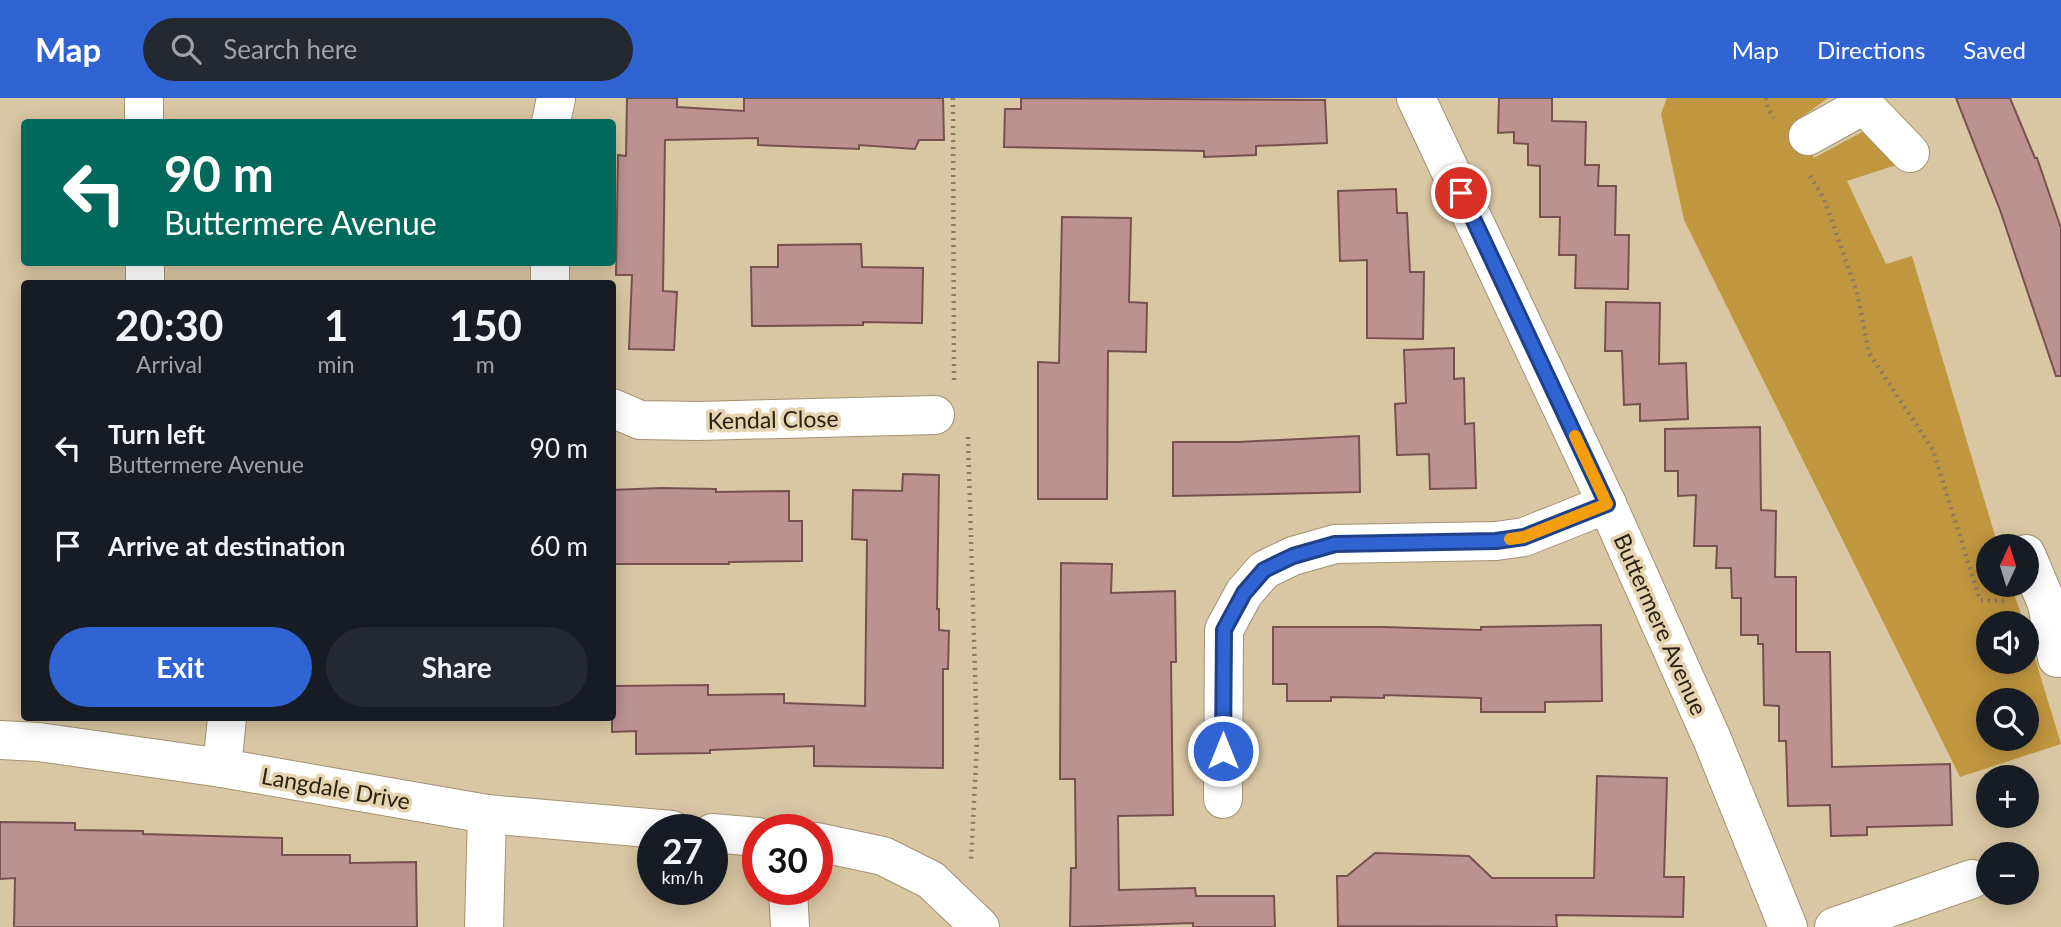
<!DOCTYPE html>
<html lang="en">
<head>
<meta charset="utf-8">
<style>
	body { margin:0; font-family:Lato,sans-serif; background:#242831; color:#f1f3f6; height:100vh; display:flex; flex-direction:column; font-size:26px; white-space:nowrap }
	* { box-sizing:border-box; margin:0 }
	p { font-size:23px; color:#9ea1a6 }
	.icon { flex:none; width:38px; height:38px; fill:none; stroke:currentColor; stroke-width:2; stroke-linecap:round; stroke-linejoin:round }
	.map { position:relative; flex:1; overflow:hidden }
	.details { position:absolute; left:21px; top:182px; width:595px; height:441px; display:flex; flex-direction:column; background:#171b24; border-radius:7px; box-shadow:0 4px 18px #0003 }
	.details>* { flex:none }
	.top-card { position:absolute; left:21px; top:21px; width:595px; height:147px; border-radius:7px; box-shadow:0 4px 18px #0003; background:#00695c; color:#fff; overflow:hidden }
	.needle { width:46px; rotate:4deg }
	.tools { position:absolute; left:1976px; top:436px; display:grid; gap:14px }
	.tools a { display:grid; place-items:center; width:63px; height:63px; border-radius:50%; background:#171b24; box-shadow:0 4px 18px #0003; font-size:35px }
	.speed { position:absolute; left:637px; top:716px; display:flex; gap:14px; font-size:35px; font-weight:700; text-align:center }
	.speed>* { display:grid; place-content:center; width:91px; height:91px; border-radius:50%; background:#171b24; box-shadow:0 4px 18px #0003; line-height:1 }
	.speed small { font-size:18px; font-weight:400 }
	.speed .limit { border:10px solid #d22; background:#fff; color:#111 }
	.pin { position:absolute; display:grid; place-items:center; width:60px; height:60px; color:#fff; margin:-30px; border:4px solid #fff; border-radius:50%; box-shadow:0 2px 7px #0007 }
	.me { position:absolute; width:77px; margin:-38px; rotate:0deg; stroke-linejoin:round; filter:drop-shadow(0 0 5px #0008) }
	.turn { display:flex; align-items:center; gap:24px; height:147px; padding:0 28px; font-size:32px }
	.turn .icon { width:91px; height:91px; stroke-width:2.5 }
	.turn b { display:block; font-size:49px; line-height:60px }
	.eta { display:flex; justify-content:space-evenly; align-items:center; height:119px; text-align:center }
	.eta b { font-size:42px; font-weight:700; line-height:49px }
	.primary-button { display:flex; gap:14px; margin-top:auto; padding:14px 28px }
	.primary-button a { flex:1; height:80px; border-radius:42px; background:#3064d3; color:#fff; font-size:28px; font-weight:700; line-height:80px; text-align:center }
	.primary-button a+a { background:#242831; color:#f1f3f6 }
	ul { padding:0; list-style:none }
	li { display:flex; align-items:center; gap:21px; height:98px; padding:0 28px }
	li div { flex:1 }
	li b { display:block; font-size:26px }
	li em { font-style:normal }
	header { display:flex; align-items:center; gap:42px; box-sizing:border-box; height:98px; padding:0 35px; background:#3064d3; color:#fff }
	header strong { font-size:33px }
	nav { display:flex; gap:38px; margin-inline-start:auto; font-size:24px }
	.search { width:490px; height:63px; background:#242831; display:flex; align-items:center; gap:18px; box-sizing:border-box; padding:0 24px; border-radius:38px; color:#9ea1a6; font-size:26px }
	.map>svg:first-child { display:block }
	.green { fill:#c0963e; fill-rule:evenodd }
	.building { fill:#bc928f; stroke:#77514f; stroke-width:2 }
	.lines { fill:none; stroke-linecap:round; stroke-linejoin:round }
	.minor-casing { stroke:#a49270; stroke-width:40 }
	.path { stroke:#897b62; stroke-width:4.5; stroke-dasharray:2 5; stroke-linecap:butt }
	.minor { stroke:#fff; stroke-width:38 }
	.route-casing { stroke:#1f4189; stroke-width:18 }
	.route { stroke:#3064d3; stroke-width:12 }
	.slow { stroke:#f59e0b; stroke-width:12 }
	.labels { text-anchor:middle; dominant-baseline:central; stroke-width:7; stroke-linejoin:round; paint-order:stroke }
	.street-label { font-size:23px; fill:#292214; stroke:#e6d3af }
</style>
</head>
<body>
<header>
<strong>Map</strong>
<div class="search"><svg class="icon" aria-label="search" viewBox="0 0 24 24"><circle cx="10" cy="10" r="6"/><path d="M15 15l6 6"/></svg>Search here</div>
<nav><a>Map</a><a>Directions</a><a>Saved</a></nav>
</header>
<div class="map">
<svg width="2061" height="829" viewBox="0 0 2061 829">
	<rect width="100%" height="100%" fill="#d9c6a3"/>
	<path class="green" d="M 1667,0 L 1828,0 L 1792,26 L 1814,60 L 1864,33 L 1899,66 L 1847,83 L 1886,166 L 1912,158 L 1998,448 L 1988,448 L 1988,486 L 2011,487 L 2024,525 L 1988,525 L 1988,564 L 2026,564 L 2027,534 L 2061,646 L 1960,679 L 1684,122 L 1661,16 ZM 1988,602 L 2026,602 L 2026,640 L 1988,640 Z"/>
	<g class="building">
		<path d="M 627,0 L 677,0 L 677,9 L 744,13 L 744,0 L 943,0 L 944,42 L 919,42 L 915,51 L 859,47 L 859,51 L 758,47 L 758,40 L 665,42 L 663,193 L 677,194 L 674,252 L 629,251 L 632,177 L 616,177 L 618,57 L 626,58 Z"/>
		<path d="M 1021,0 L 1325,2 L 1327,45 L 1256,48 L 1256,57 L 1204,59 L 1204,53 L 1004,49 L 1005,11 L 1021,11 Z"/>
		<path d="M 1499,0 L 1552,0 L 1552,23 L 1586,24 L 1585,67 L 1599,67 L 1598,88 L 1616,88 L 1615,137 L 1629,137 L 1628,191 L 1575,190 L 1576,157 L 1559,157 L 1560,119 L 1540,119 L 1540,68 L 1528,67 L 1528,46 L 1514,45 L 1514,34 L 1498,35 Z"/>
		<path d="M 1956,0 L 2010,0 L 2035,60 L 2037,60 L 2061,130 L 2061,278 L 2056,278 L 2000,112 Z"/>
		<path d="M 1396,91 L 1397,115 L 1407,115 L 1410,174 L 1424,174 L 1423,241 L 1367,240 L 1367,162 L 1340,163 L 1338,93 Z"/>
		<path d="M 1062,119 L 1131,120 L 1129,204 L 1147,205 L 1146,254 L 1108,253 L 1107,401 L 1038,401 L 1038,264 L 1059,265 Z"/>
		<path d="M 861,146 L 862,169 L 923,170 L 922,225 L 863,224 L 863,227 L 752,228 L 751,169 L 778,169 L 778,147 Z"/>
		<path d="M 1606,204 L 1660,205 L 1659,266 L 1686,265 L 1688,321 L 1640,323 L 1640,306 L 1624,307 L 1622,253 L 1605,253 Z"/>
		<path d="M 1454,250 L 1454,281 L 1464,280 L 1465,326 L 1474,325 L 1476,390 L 1430,391 L 1429,356 L 1397,357 L 1395,306 L 1406,305 L 1404,252 Z"/>
		<path d="M 1760,329 L 1761,412 L 1776,413 L 1775,479 L 1796,479 L 1796,554 L 1830,554 L 1832,669 L 1950,666 L 1952,727 L 1867,729 L 1867,737 L 1831,738 L 1830,707 L 1788,708 L 1786,643 L 1779,643 L 1779,608 L 1764,607 L 1763,546 L 1758,546 L 1758,537 L 1741,537 L 1741,500 L 1732,500 L 1731,470 L 1716,470 L 1717,448 L 1694,448 L 1696,397 L 1678,398 L 1678,373 L 1665,373 L 1665,331 Z"/>
		<path d="M 1359,338 L 1360,394 L 1173,398 L 1173,344 L 1238,344 Z"/>
		<path d="M 903,376 L 939,377 L 937,511 L 939,511 L 939,532 L 949,533 L 948,571 L 943,571 L 943,670 L 814,668 L 814,648 L 710,652 L 710,655 L 636,656 L 636,633 L 612,634 L 612,588 L 708,587 L 708,597 L 784,596 L 784,605 L 865,608 L 867,442 L 852,441 L 853,392 L 902,393 Z"/>
		<path d="M 661,390 L 716,391 L 716,394 L 789,393 L 789,423 L 802,423 L 802,463 L 729,464 L 729,466 L 612,466 L 612,392 Z"/>
		<path d="M 1061,465 L 1112,466 L 1111,495 L 1175,493 L 1176,564 L 1171,564 L 1173,717 L 1118,718 L 1119,792 L 1195,790 L 1196,798 L 1274,798 L 1275,829 L 1193,829 L 1193,825 L 1070,829 L 1071,770 L 1076,770 L 1075,681 L 1060,681 Z"/>
		<path d="M 1601,527 L 1602,603 L 1545,604 L 1545,614 L 1481,614 L 1481,600 L 1384,597 L 1384,600 L 1331,599 L 1331,603 L 1287,603 L 1287,586 L 1273,586 L 1273,529 L 1383,529 L 1481,532 L 1481,529 Z"/>
		<path d="M 1597,678 L 1667,680 L 1664,779 L 1684,779 L 1683,819 L 1556,817 L 1557,829 L 1338,828 L 1337,778 L 1347,778 L 1375,755 L 1469,758 L 1492,780 L 1594,780 Z"/>
		<path d="M 0,724 L 75,725 L 75,732 L 143,733 L 143,736 L 282,740 L 282,757 L 350,757 L 350,765 L 416,764 L 417,829 L 14,829 L 15,780 L 0,781 Z"/>
	</g>
	<g class="lines">
		<g class="minor-casing">
			<g id="minor">
				<path d="M 144,0 L 144,24"/>
				<path d="M 1416,0 L 1607,406 L 1712,641 L 1788,829"/>
				<path d="M 551,24 L 556,0"/>
				<path d="M 1808,38 L 1864,7 L 1910,55"/>
				<path d="M 145,164 L 145,186"/>
				<path d="M 550,164 L 550,186"/>
				<path d="M 612,310 L 640,322 L 698,323 L 935,317"/>
				<path d="M 2026,456 L 2047,506 L 2057,560"/>
				<path d="M 0,642 L 39,644 L 222,670 L 487,716 L 672,732"/>
				<path d="M 222,670 L 227,620"/>
				<path d="M 1223,701 L 1224,532 L 1244,495 L 1264,472 L 1293,458 L 1335,446 L 1496,443 L 1524,439 L 1607,406"/>
				<path d="M 712,735 L 758,739"/>
				<path d="M 817,744 L 883,758 L 931,782 L 980,829"/>
				<path d="M 788,791 L 790,829"/>
				<path d="M 484,829 L 487,716"/>
				<path d="M 1834,829 L 1972,781"/>
			</g>
		</g>
		<g class="path">
			<path d="M 953,0 L 954,282"/>
			<path d="M 1766,0 L 1768,11 L 1774,20"/>
			<path d="M 1810,78 L 1824,101 L 1857,194 L 1869,255 L 1933,352 L 1980,502 L 2004,503"/>
			<path d="M 968,339 L 977,643 L 971,764"/>
		</g>
		<use href="#minor" class="minor"/>
	</g>
	<g class="lines">
		<g class="route-casing">
			<path id="route" d="M 1223,653 L 1224,532 L 1244,495 L 1264,472 L 1293,458 L 1335,446 L 1496,443 L 1524,439 L 1607,406 L 1461,95"/>
		</g>
		<use href="#route" class="route"/>
		<path class="slow" d="M 1510,441 L 1524,439 L 1607,406 L 1575,338"/>
	</g>
	<g class="labels">
		<g class="street-label">
			<text transform="translate(773 321) rotate(-1)">Kendal Close</text>
			<text transform="translate(1661 526) rotate(66)">Buttermere Avenue</text>
			<text transform="translate(336 690) rotate(10)">Langdale Drive</text>
		</g>
	</g>
</svg>
<div class="tools">
<a><svg class="needle" viewBox="-14 -14 28 28"><path d="M0-13l5 13h-10z" fill="#e53935"/><path d="M0 13l5-13h-10z" fill="#9ea1a6"/></svg></a>
<a><svg class="icon" aria-label="sound" viewBox="0 0 24 24"><path d="M4 9h4l5-4v14l-5-4H4zM17 9q2 3 0 6"/></svg></a>
<a><svg class="icon" aria-label="search" viewBox="0 0 24 24"><circle cx="10" cy="10" r="6"/><path d="M15 15l6 6"/></svg></a>
<a>+</a>
<a>−</a>
</div>
<div class="speed"><div>27<small>km/h</small></div><div class="limit">30</div></div>
<div class="pin" style="left:1461px;top:95px;background:#d93025"><svg class="icon" aria-label="arrive" viewBox="0 0 24 24"><path d="M6 21V4h12l-3 4 3 4H6"/></svg></div>
<svg class="me" style="left:1223px;top:653px" viewBox="-20 -20 40 40"><circle r="17" fill="#3064d3" stroke="#fff" stroke-width="3"/><path d="M0-11L8 9 0 5-8 9z" fill="#fff"/></svg>
<div class="top-card">
<div class="turn"><svg class="icon" aria-label="left" viewBox="0 0 24 24"><path d="M17 20v-9H6M10 6l-5 5 5 5"/></svg><div><b>90 m</b>Buttermere Avenue</div></div>
</div>
<section class="details">
<div class="eta">
<div><b>20:30</b><p>Arrival</p></div>
<div><b>1</b><p>min</p></div>
<div><b>150</b><p>m</p></div>
</div>
<ul>
<li><svg class="icon" aria-label="left" viewBox="0 0 24 24"><path d="M17 20v-9H6M10 6l-5 5 5 5"/></svg><div><b>Turn left</b><p>Buttermere Avenue</p></div><em>90 m</em></li>
<li><svg class="icon" aria-label="arrive" viewBox="0 0 24 24"><path d="M6 21V4h12l-3 4 3 4H6"/></svg><div><b>Arrive at destination</b></div><em>60 m</em></li>
</ul>
<div class="primary-button"><a>Exit</a><a>Share</a></div>
</section>
</div>
</body>
</html>
